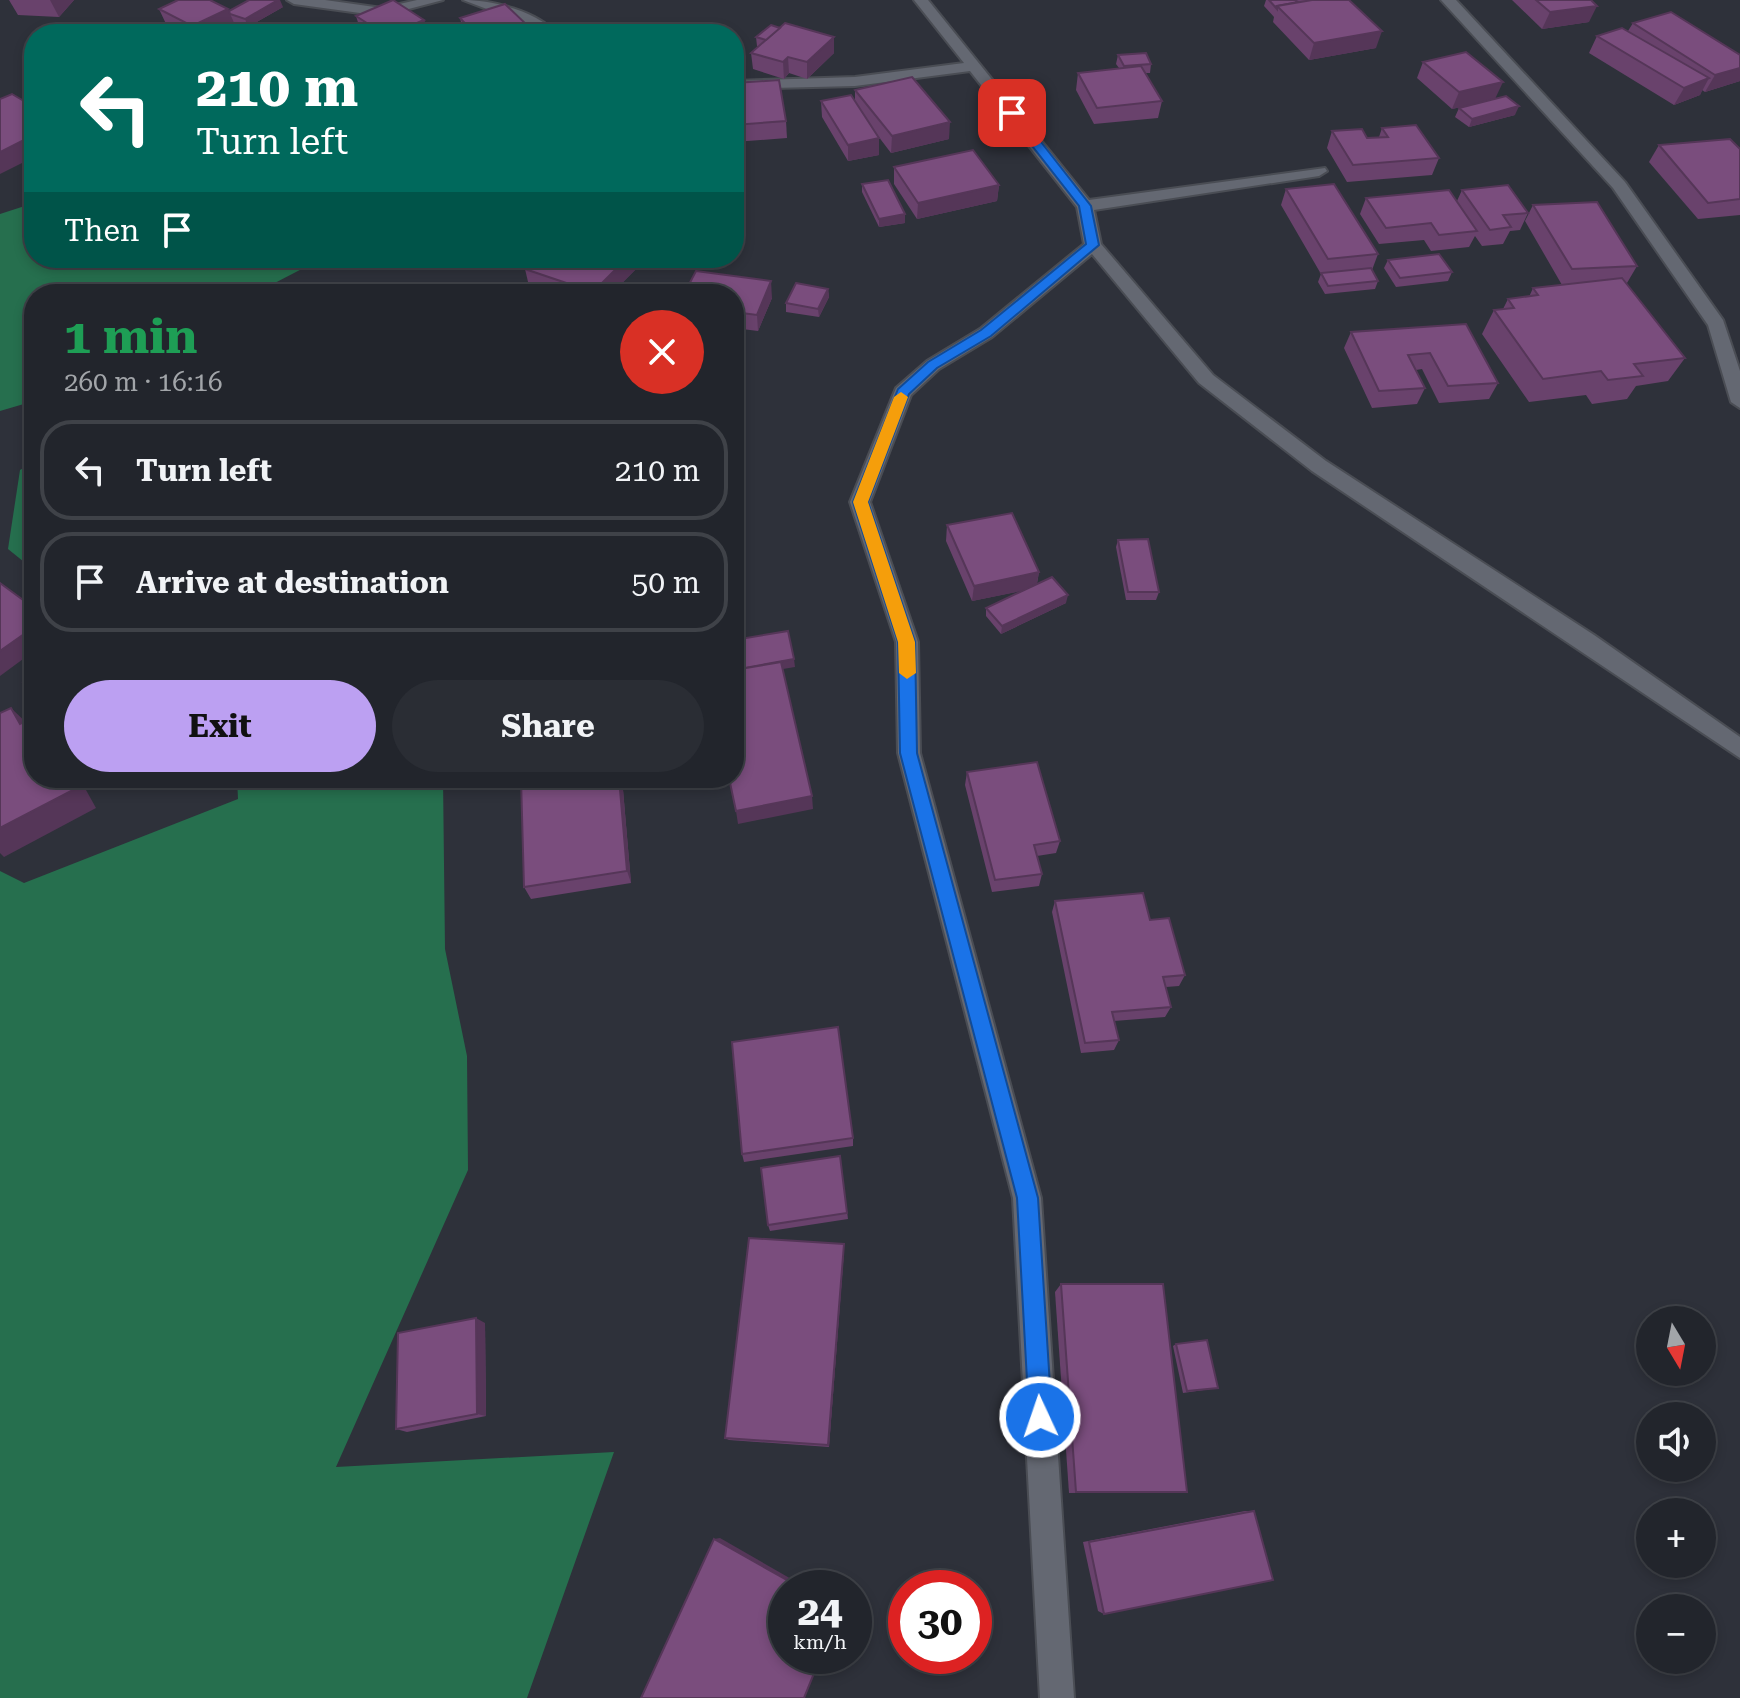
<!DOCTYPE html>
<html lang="en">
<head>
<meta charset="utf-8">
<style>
	body { margin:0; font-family:"Roboto Serif",serif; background:#2a2d34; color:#f1f3f6; height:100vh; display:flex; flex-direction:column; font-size:30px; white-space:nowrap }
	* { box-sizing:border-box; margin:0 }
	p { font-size:26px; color:#a2a5a9 }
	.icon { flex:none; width:44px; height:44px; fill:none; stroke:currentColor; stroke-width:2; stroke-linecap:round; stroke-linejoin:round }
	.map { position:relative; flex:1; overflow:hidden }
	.details { position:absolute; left:24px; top:284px; width:720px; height:504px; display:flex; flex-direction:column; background:#22252c; border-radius:32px; box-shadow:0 4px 12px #0003,0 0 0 2px #3f4248 }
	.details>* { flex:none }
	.top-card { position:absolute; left:24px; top:24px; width:720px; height:244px; border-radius:32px; box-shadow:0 4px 12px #0003,0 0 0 2px #3f4248; background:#00695c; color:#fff; overflow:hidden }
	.needle { width:52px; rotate:170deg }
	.buttons { position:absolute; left:1636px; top:1306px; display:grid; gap:16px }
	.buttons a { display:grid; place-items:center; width:80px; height:80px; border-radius:50%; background:#22252c; box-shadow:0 4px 12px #0003,0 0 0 2px #3f4248; font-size:40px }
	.speed { position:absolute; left:768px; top:1570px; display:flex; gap:16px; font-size:40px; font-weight:700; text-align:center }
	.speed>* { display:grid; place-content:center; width:104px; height:104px; border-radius:50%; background:#22252c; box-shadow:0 4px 12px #0003,0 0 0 2px #3f4248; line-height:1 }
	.speed small { font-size:20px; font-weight:400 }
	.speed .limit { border:12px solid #d22; background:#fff; color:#111 }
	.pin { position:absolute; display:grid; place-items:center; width:68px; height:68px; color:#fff; margin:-34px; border-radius:16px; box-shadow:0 4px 12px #0006 }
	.me { position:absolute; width:88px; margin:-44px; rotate:357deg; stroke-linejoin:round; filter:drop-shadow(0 0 6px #0008) }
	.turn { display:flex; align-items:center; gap:28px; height:168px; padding:0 40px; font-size:36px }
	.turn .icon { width:104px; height:104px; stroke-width:2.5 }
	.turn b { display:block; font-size:56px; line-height:68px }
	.then { display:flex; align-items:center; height:76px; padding:0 40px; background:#0003; gap:16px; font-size:30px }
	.round { display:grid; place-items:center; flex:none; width:84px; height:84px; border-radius:42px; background:#2a2d34 }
	.head { display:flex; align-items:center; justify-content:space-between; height:136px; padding:0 40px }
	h1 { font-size:48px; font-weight:700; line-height:60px; color:#1e9e55 }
	.action { display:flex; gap:16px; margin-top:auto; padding:16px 40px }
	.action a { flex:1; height:92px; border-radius:48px; background:#bca0f2; color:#111; font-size:32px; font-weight:700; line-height:92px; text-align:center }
	.action a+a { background:#2a2d34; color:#f1f3f6 }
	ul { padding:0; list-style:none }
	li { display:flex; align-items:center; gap:24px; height:100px; margin:0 16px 12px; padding:0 24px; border:4px solid #3f4248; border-radius:32px }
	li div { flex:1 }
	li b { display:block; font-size:30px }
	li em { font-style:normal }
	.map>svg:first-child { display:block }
	.forest { fill:#266f4e }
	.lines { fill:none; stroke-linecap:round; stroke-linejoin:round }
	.minor-casing { stroke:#4a4d54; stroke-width:4 }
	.minor { fill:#646872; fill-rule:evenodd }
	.wall { fill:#69426c }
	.shaded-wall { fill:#553658 }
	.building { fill:#7a4d7d; stroke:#553658; stroke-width:2 }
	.route { fill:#1a73e8; stroke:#114b97; stroke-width:2 }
	.slow { fill:#f59e0b }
</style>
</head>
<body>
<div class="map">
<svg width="1740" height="1698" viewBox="0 0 1740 1698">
	<rect width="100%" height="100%" fill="#2e313a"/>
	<g class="forest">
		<path d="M 34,203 L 34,258 L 323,258 L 267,287 L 262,294 L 34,294 L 34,401 L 0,411 L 0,214 Z"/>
		<path d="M 34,462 L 34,570 L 8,549 L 20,470 Z"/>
		<path d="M 237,778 L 443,778 L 445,949 L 467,1056 L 468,1170 L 336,1467 L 614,1452 L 527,1698 L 0,1698 L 0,871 L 24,883 L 238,799 Z"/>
	</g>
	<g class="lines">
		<g class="minor-casing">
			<g id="minor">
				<path d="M 287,0 L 325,0 L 382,8 L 417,0 L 443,0 L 382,16 L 294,4 Z"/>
				<path d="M 463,0 C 492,0 537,11 557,34 L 542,34 L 534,27 Z"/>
				<path d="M 914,0 L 928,0 L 1089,200 L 1325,168 L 1327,171 L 1319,176 L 1094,210 L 1101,244 L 1213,375 L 1326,461 L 1594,635 L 1740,737 L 1740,758 L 1312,471 L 1199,383 L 1092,254 L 992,337 L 939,369 L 911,395 L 870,502 L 918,642 L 920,753 L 1041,1198 L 1074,1698 L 1040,1698 L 1013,1198 L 898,753 L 896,642 L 850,502 L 896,388 L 927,361 L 980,329 L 1084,244 L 1077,207 L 970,71 L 855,86 L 734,89 L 734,81 L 855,77 L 964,63 Z"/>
				<path d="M 1441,0 L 1456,0 L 1625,182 L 1723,320 L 1740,371 L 1740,408 L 1731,402 L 1708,325 L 1613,188 Z"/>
			</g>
		</g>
		<use href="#minor" class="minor"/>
	</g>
	<g class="wall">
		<path d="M 9,0 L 74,0 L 59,17 L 18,15 Z"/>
		<path d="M 1266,0 L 1349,0 L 1376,48 L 1309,60 L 1273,22 L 1274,17 L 1264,6 Z"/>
		<path d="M 1512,0 L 1591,0 L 1589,22 L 1542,29 Z"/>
		<path d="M 283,7 L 248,27 L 234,22 L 235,25 L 218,34 L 161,34 L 172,28 L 167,26 L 159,9 L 229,11 Z"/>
		<path d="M 356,16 L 424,20 L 428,34 L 364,34 L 361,32 Z"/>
		<path d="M 460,18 L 530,34 L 464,34 Z"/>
		<path d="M 1633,23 L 1740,55 L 1740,81 L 1705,92 L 1702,90 L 1700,95 L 1674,105 L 1589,53 L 1597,36 L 1628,31 Z"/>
		<path d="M 756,37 L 834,53 L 807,79 L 789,73 L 784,79 L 753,69 L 751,53 L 759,46 L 757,46 Z"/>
		<path d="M 1118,55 L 1151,64 L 1150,73 L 1145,73 L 1162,101 L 1158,118 L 1094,124 L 1076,90 L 1078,73 L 1119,68 L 1116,64 Z"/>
		<path d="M 1423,62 L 1496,98 L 1515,115 L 1469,127 L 1455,117 L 1459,108 L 1483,102 L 1452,109 L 1417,78 Z"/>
		<path d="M 734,83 L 786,121 L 787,138 L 734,142 Z"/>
		<path d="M 855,90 L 949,139 L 891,153 L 875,132 L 879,155 L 848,161 L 822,117 L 821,101 L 855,101 Z"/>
		<path d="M 1382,128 L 1439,158 L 1432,175 L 1347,182 L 1327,148 L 1332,131 L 1367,138 L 1379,137 Z"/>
		<path d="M 1659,145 L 1740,149 L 1740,215 L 1698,219 L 1649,162 Z"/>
		<path d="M 894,167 L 999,185 L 997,201 L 917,219 L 894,184 Z"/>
		<path d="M 862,184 L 905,223 L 879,227 L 862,192 Z"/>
		<path d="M 1286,189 L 1378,254 L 1372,270 L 1378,281 L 1375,289 L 1325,294 L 1318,282 L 1321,274 L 1281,205 Z"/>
		<path d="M 1462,190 L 1528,213 L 1520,230 L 1510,231 L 1503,244 L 1482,246 L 1475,236 L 1469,247 L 1431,251 L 1424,240 L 1379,244 L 1360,214 L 1366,198 L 1457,201 Z"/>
		<path d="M 1533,205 L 1637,266 L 1627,283 L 1625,283 L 1685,358 L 1668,381 L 1636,386 L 1627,399 L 1592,404 L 1586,395 L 1529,402 L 1482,334 L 1494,310 L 1503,309 L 1508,299 L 1529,297 L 1533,288 L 1562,285 L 1525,221 Z"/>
		<path d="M 537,258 L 641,258 L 642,263 L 611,294 L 554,294 L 529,286 L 525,269 Z"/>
		<path d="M 1388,260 L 1452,272 L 1448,281 L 1396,287 L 1384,268 Z"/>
		<path d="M 828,289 L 829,297 L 819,317 L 786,312 L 786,303 Z"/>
		<path d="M 734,294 L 772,298 L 758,331 L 734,328 Z"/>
		<path d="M 1466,324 L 1498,383 L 1489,399 L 1439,403 L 1422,369 L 1416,370 L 1425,388 L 1417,404 L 1372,408 L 1344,348 L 1351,332 Z"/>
		<path d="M 947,525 L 1039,572 L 1037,584 L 1066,603 L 1001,634 L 986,616 L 986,608 L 1025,590 L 972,601 L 946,541 Z"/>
		<path d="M 1118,540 L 1159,592 L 1156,600 L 1126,600 L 1116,547 Z"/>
		<path d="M 967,772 L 1060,841 L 1056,853 L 1037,856 L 1042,874 L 1039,886 L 992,892 L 965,785 Z"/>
		<path d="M 622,778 L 631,883 L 531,899 L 524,887 Z"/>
		<path d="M 1055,901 L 1150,920 L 1185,975 L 1179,986 L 1166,987 L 1171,1007 L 1165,1017 L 1114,1021 L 1119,1040 L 1114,1050 L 1081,1053 L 1052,912 Z"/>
		<path d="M 853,1138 L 853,1146 L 744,1162 L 742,1154 Z"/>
		<path d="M 840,1156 L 848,1219 L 770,1231 L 768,1225 Z"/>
		<path d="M 844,1251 L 829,1447 L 729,1440 L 725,1438 Z"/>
		<path d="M 1061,1284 L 1187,1492 L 1069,1493 L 1055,1292 Z"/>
		<path d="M 485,1323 L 486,1416 L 407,1432 L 396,1429 Z"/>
		<path d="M 1176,1344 L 1218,1388 L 1183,1393 L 1173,1346 Z"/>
		<path d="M 1245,1511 L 1254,1511 L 1104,1614 L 1098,1611 L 1083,1542 Z"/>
	</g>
	<g class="shaded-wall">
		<path d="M 50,0 L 74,0 L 59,17 Z"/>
		<path d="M 278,0 L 280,0 L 283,7 L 248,27 L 245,19 Z"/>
		<path d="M 1597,6 L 1589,22 L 1542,29 L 1550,12 Z"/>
		<path d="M 228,9 L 235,25 L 218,34 L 196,34 L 192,26 Z"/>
		<path d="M 424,20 L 428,34 L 391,34 Z"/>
		<path d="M 528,26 L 530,34 L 504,34 Z"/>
		<path d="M 1382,31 L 1376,48 L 1309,60 L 1314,43 Z"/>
		<path d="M 834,37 L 834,53 L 807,79 L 807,62 Z"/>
		<path d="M 788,57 L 789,73 L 784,79 L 783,62 Z"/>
		<path d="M 1740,68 L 1740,81 L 1705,92 L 1715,75 Z"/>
		<path d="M 1709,78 L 1700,95 L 1674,105 L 1684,88 Z"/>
		<path d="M 1503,82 L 1495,99 L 1452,109 L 1459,92 Z"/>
		<path d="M 1519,106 L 1515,115 L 1469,127 L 1472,119 Z"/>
		<path d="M 950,122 L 949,139 L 891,153 L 892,136 Z"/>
		<path d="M 34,135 L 34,157 L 0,174 L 0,152 Z"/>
		<path d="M 879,138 L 879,155 L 848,161 L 848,145 Z"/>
		<path d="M 999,185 L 997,201 L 917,219 L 918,203 Z"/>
		<path d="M 905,214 L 905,223 L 879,227 L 879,219 Z"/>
		<path d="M 627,258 L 641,258 L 642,263 L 611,294 L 593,294 L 593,292 Z"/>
		<path d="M 771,281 L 772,298 L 758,331 L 757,315 Z"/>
		<path d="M 828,289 L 829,297 L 819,317 L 818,309 Z"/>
		<path d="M 1039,572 L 1036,588 L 972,601 L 974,586 Z"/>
		<path d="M 1068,595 L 1066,603 L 1001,634 L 1002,626 Z"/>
		<path d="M 34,627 L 34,651 L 0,676 L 0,651 Z"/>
		<path d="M 794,659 L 795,667 L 734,677 L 734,670 Z"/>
		<path d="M 11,708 L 32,728 L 20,724 Z"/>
		<path d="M 69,778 L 108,778 L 86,790 L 96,808 L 4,857 L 0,853 L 0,828 Z"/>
		<path d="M 619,778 L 622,778 L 631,883 L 627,871 Z"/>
		<path d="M 812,796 L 813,809 L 738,824 L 736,811 Z"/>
		<path d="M 844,1244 L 844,1251 L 829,1447 L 828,1445 Z"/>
		<path d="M 476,1318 L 485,1323 L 486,1416 L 477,1414 Z"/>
		<path d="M 720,1538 L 807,1588 L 801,1588 L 714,1539 Z"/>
	</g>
	<g class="building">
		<path d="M 178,0 L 210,0 L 228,9 L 192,26 L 159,9 Z"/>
		<path d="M 249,0 L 278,0 L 245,19 L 230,14 L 229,11 Z"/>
		<path d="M 393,0 L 424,20 L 391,34 L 384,34 L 356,16 Z"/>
		<path d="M 1269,0 L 1295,0 L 1298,2 L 1277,6 L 1277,9 Z"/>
		<path d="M 1312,0 L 1349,0 L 1382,31 L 1314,43 L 1277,6 Z"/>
		<path d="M 1536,0 L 1591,0 L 1597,6 L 1550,12 Z"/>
		<path d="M 505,4 L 528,26 L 504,34 L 475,34 L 460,18 Z"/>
		<path d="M 1671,12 L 1740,55 L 1740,68 L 1715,75 L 1633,23 Z"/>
		<path d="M 785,23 L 834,37 L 807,62 L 788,57 L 783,62 L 751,53 Z"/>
		<path d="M 771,25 L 780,28 L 766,40 L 756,37 Z"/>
		<path d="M 454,26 L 462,34 L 440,34 L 438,31 Z"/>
		<path d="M 172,28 L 186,34 L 161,34 Z"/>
		<path d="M 1622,28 L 1709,78 L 1684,88 L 1597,36 Z"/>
		<path d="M 1466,52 L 1503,82 L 1459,92 L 1423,62 Z"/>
		<path d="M 1146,53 L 1151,64 L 1124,66 L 1118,55 Z"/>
		<path d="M 1141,66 L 1162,101 L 1097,108 L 1078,73 Z"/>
		<path d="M 912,77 L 950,122 L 892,136 L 855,90 Z"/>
		<path d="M 779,80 L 786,121 L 734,125 L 734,83 Z"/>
		<path d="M 12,94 L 34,107 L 34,135 L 0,152 L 0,99 Z"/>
		<path d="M 851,95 L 879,138 L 848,145 L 821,101 Z"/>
		<path d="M 1506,96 L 1519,106 L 1472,119 L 1459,108 Z"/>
		<path d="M 1416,125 L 1439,158 L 1353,165 L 1332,131 L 1362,129 L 1367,138 L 1388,137 L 1382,128 Z"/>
		<path d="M 1730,139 L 1740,149 L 1740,199 L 1708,203 L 1659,145 Z"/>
		<path d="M 973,150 L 999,185 L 918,203 L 894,167 Z"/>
		<path d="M 888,180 L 905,214 L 879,219 L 862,184 Z"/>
		<path d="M 1334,184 L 1378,254 L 1328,259 L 1286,189 Z"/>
		<path d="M 1508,185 L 1528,213 L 1503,215 L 1511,227 L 1490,230 L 1462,190 Z"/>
		<path d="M 1449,190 L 1477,231 L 1439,235 L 1431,223 L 1386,228 L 1366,198 Z"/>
		<path d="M 1597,202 L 1637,266 L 1572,269 L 1533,205 Z"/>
		<path d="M 1439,254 L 1452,272 L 1400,278 L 1388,260 Z"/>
		<path d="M 537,258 L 627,258 L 593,292 L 525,269 Z"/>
		<path d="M 1371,268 L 1378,281 L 1328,286 L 1321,273 Z"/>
		<path d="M 696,271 L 771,281 L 757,315 L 734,312 L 734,294 L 684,294 Z"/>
		<path d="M 1622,278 L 1685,358 L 1634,364 L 1643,376 L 1608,380 L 1601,371 L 1543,379 L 1494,310 L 1514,308 L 1508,299 L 1538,295 L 1533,288 Z"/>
		<path d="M 796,283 L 828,289 L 818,309 L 786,303 Z"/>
		<path d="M 1466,324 L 1498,383 L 1448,386 L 1430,353 L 1408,355 L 1425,388 L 1379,391 L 1351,332 Z"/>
		<path d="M 1012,513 L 1039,572 L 974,586 L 947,525 Z"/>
		<path d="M 1148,539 L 1159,592 L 1128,592 L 1118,540 Z"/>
		<path d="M 1052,577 L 1068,595 L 1002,626 L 986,608 Z"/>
		<path d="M 0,583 L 34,608 L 34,627 L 0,651 Z"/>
		<path d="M 788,631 L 794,659 L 734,670 L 734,640 Z"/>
		<path d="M 781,662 L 812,796 L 736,811 L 729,778 L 734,778 L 734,670 Z"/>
		<path d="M 34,677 L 34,702 L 23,683 Z"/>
		<path d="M 11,708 L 20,724 L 34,717 L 34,778 L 69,778 L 75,789 L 0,828 L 0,713 Z"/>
		<path d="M 1037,762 L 1060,841 L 1034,845 L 1042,874 L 995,880 L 967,772 Z"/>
		<path d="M 531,778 L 619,778 L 627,871 L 524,887 L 521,779 Z"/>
		<path d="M 1143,893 L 1150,920 L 1169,918 L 1185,975 L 1163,977 L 1171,1007 L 1112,1012 L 1119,1040 L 1085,1043 L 1055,901 Z"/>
		<path d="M 838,1027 L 853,1138 L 742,1154 L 732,1042 Z"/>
		<path d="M 840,1156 L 847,1213 L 768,1225 L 761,1168 Z"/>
		<path d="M 749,1238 L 844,1244 L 828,1445 L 725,1438 Z"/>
		<path d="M 1061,1284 L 1163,1284 L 1187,1492 L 1076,1492 Z"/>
		<path d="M 476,1318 L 477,1414 L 396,1429 L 398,1333 Z"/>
		<path d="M 1207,1340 L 1218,1388 L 1187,1391 L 1176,1344 Z"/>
		<path d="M 1254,1511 L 1273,1580 L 1104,1614 L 1089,1542 Z"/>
		<path d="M 714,1539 L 801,1588 L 786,1588 L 786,1656 L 821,1656 L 804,1698 L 641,1698 Z"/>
	</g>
	<path class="route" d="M 1008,110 L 1016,110 L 1091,206 L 1099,245 L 991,336 L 937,368 L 909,394 L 868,502 L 915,642 L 917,753 L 1038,1198 L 1052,1417 L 1048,1425 L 1040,1428 L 1032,1425 L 1029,1417 L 1017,1198 L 900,753 L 898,642 L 853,502 L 898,389 L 928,362 L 981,330 L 1086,244 L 1079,206 L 1008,115 Z"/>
	<path class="slow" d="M 901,392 L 908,397 L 868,502 L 915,642 L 916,673 L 907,679 L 899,673 L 898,642 L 853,502 L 894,397 Z"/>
</svg>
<div class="buttons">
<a><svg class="needle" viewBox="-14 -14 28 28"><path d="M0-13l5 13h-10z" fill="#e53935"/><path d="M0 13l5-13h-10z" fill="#a2a5a9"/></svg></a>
<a><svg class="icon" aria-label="sound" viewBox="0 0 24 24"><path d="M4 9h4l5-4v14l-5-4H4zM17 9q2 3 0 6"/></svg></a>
<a>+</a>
<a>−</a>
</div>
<div class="speed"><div>24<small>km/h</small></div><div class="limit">30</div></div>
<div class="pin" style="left:1012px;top:113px;background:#d93025"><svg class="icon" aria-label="arrive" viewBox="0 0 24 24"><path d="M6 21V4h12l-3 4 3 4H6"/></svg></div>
<svg class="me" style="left:1040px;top:1417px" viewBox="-20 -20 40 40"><circle r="17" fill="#1a73e8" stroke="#fff" stroke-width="3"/><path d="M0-11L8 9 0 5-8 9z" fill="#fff"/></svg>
<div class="top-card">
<div class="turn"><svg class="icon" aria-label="left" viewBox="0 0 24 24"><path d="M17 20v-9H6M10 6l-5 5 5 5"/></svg><div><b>210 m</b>Turn left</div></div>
<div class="then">Then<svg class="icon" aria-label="arrive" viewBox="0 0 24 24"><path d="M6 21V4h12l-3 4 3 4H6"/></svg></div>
</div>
<section class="details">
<div class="head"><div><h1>1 min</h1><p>260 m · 16:16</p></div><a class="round" style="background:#d93025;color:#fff"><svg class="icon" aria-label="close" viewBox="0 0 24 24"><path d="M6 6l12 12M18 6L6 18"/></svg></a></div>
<ul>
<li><svg class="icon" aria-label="left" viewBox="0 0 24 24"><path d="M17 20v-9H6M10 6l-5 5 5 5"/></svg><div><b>Turn left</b></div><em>210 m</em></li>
<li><svg class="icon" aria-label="arrive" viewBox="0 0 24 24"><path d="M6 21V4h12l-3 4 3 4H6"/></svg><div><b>Arrive at destination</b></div><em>50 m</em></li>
</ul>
<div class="action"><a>Exit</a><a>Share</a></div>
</section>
</div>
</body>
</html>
